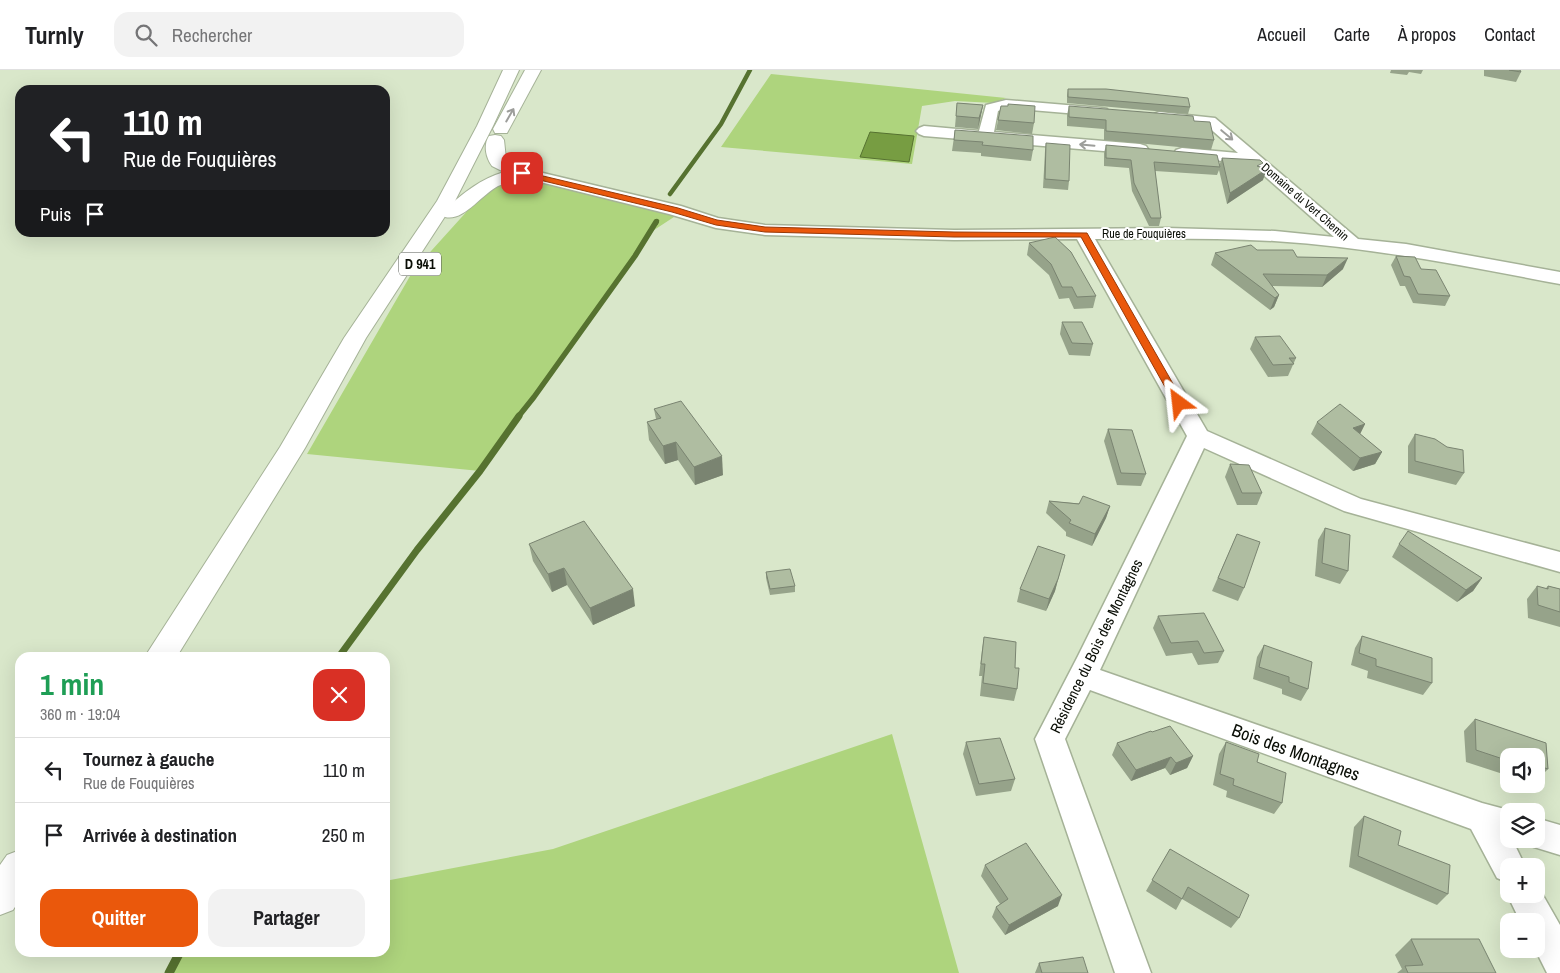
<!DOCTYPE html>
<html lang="fr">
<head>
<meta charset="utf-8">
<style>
	body { margin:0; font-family:"Archivo Narrow",sans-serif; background:#f2f2f2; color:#202124; height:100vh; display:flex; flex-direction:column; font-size:19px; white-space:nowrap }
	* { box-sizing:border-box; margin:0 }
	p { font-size:16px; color:#757577 }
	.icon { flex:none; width:28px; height:28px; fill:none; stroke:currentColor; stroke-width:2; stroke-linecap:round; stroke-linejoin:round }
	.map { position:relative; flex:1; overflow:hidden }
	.side { position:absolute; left:15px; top:582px; width:375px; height:305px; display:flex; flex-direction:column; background:#fff; border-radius:15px; box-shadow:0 5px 20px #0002 }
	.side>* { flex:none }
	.guide { position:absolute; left:15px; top:15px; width:375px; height:152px; border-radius:15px; box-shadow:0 5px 20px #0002; background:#202124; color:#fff; overflow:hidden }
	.controls { position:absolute; left:1500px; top:678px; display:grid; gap:10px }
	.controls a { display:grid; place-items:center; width:45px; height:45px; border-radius:10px; background:#fff; box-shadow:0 5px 20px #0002; font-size:25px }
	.pin { position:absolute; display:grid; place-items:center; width:42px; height:42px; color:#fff; margin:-21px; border-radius:10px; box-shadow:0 2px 8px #0006 }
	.me { position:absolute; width:55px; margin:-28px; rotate:330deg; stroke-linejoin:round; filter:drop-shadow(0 0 4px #0008) }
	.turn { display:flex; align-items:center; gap:18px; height:105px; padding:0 25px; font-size:22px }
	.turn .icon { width:65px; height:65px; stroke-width:2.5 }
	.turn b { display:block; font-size:35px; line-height:42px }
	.then { display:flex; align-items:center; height:48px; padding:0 25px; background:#0003; gap:10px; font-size:19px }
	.round { display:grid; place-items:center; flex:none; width:52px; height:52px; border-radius:15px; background:#f2f2f2 }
	.head { display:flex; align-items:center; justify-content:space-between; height:85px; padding:0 25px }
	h1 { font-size:30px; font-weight:700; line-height:38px; color:#1e9e55 }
	.cta { display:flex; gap:10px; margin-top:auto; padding:10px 25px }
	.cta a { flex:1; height:58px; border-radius:15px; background:#ea580c; color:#fff; font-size:20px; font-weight:700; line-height:58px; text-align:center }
	.cta a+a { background:#f2f2f2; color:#202124 }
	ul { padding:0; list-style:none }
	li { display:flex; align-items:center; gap:15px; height:65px; padding:0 25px; border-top:1px solid #e0e0e0 }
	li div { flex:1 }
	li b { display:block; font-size:19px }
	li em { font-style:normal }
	header { display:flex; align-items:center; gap:30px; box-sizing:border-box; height:70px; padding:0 25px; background:#fff; border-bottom:1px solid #e0e0e0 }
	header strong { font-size:24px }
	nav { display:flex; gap:28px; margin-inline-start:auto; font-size:18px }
	.search { width:350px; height:45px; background:#f2f2f2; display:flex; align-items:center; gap:12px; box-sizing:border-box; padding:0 18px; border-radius:15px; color:#757577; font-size:19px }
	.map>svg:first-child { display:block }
	.green { fill:#aed47d }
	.water { fill:#779d42; stroke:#567230 }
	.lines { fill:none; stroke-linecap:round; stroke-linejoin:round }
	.stream-far3 { stroke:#567230; stroke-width:4.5 }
	.stream-far2 { stroke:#567230; stroke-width:5.5 }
	.stream-far1 { stroke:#567230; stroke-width:7 }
	.stream { stroke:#567230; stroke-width:9 }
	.street-casing { stroke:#a5b297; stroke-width:3 }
	.secondary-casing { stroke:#a5b297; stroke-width:2 }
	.primary-casing { stroke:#a5b297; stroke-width:2 }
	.street { fill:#fff; fill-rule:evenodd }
	.secondary { fill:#fff; fill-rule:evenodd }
	.primary { fill:#fff; fill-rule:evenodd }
	.wall { fill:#96a38a }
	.shaded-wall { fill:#7a8471 }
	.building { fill:#afbda1; stroke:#7a8471 }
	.oneway { stroke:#9d9e9b }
	.route { fill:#ea580c; stroke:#983908 }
	.labels { text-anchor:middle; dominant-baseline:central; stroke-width:4; stroke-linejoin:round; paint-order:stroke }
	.far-street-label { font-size:12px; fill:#090d05; stroke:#fff }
	.shield { fill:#fff; stroke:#535650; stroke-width:1 }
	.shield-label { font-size:14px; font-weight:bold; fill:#090d05 }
	.street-label { font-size:15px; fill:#090d05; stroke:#fff }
	.near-street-label { font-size:18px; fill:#090d05; stroke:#fff }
</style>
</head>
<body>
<header>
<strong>Turnly</strong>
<div class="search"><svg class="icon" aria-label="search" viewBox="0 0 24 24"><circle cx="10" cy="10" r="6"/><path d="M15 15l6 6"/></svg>Rechercher</div>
<nav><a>Accueil</a><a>Carte</a><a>À propos</a><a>Contact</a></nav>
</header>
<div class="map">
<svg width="1560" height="903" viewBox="0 0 1560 903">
	<rect width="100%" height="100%" fill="#d9e7ca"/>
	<g class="green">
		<path d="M 771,4 L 1006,28 L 994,33 L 955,31 L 922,36 L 912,94 L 721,77 Z"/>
		<path d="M 526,110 L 677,145 L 648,164 L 635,186 L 534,327 L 510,356 L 480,401 L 307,384 L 413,201 L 488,118 L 506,112 Z"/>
		<path d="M 892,664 L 959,903 L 169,903 L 180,883 L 385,882 L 385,811 L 553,779 Z"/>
	</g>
	<path class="water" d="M 870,62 L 914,66 L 909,92 L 860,87 Z"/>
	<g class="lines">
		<g class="stream-far3">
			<path d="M 670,124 L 721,54 L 750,0"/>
			<path d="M 656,153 L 657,151"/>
		</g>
		<path class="stream-far2" d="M 518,347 L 534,327 L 635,186 L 656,152"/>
		<path class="stream-far1" d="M 338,588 L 417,480 L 480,401 L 519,346"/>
		<path class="stream" d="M 169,903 L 180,882"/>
		<g class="street-casing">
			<g id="street">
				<path d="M 1006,30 L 1102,38 L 1107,39 L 1109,42 L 1107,45 L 1102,46 L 1006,38 L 998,41 L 994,62 L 1140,74 L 1146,76 L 1148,79 L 1146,82 L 1140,84 L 924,66 L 919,64 L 916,61 L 919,58 L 924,56 L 979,61 L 986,35 Z"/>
				<path d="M 1159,42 L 1215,48 L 1358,169 L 1406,174 L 1560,202 L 1560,214 C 1465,196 1370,177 1274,171 C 1215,168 1155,168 1095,169 L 1207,361 L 1361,429 L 1560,482 L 1560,502 L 1344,441 L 1204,378 L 1100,600 L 1482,733 L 1512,741 L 1509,741 L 1509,769 L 1512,769 L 1525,796 L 1509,796 L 1509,813 L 1497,808 L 1471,759 L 1090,620 L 1065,669 L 1151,903 L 1115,903 L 1035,669 L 1078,586 L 1187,366 L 1077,169 L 954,170 L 765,165 L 716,158 L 669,144 L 516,106 L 514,103 L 516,100 L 522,98 L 681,136 L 718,148 L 765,155 L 954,160 L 1167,158 L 1275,161 L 1334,167 L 1251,94 L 1176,86 L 1174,83 L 1176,80 L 1182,78 L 1238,83 L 1206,55 L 1154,50 L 1151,47 L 1154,44 Z"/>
				<path d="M 1536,748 L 1560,755 L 1560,785 L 1524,774 L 1522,769 L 1536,769 Z"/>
				<path d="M 1536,813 L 1560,855 L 1560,903 L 1547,903 L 1535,879 L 1536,879 L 1536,851 L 1520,851 L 1507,824 L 1509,820 L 1509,824 L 1536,824 Z"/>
			</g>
		</g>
		<g class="secondary-casing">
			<path id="secondary" d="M 495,65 L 501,66 L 504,70 L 506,89 L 528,99 L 531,103 L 528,107 C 518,109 508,112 498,116 C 481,125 463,152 445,147 L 442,143 L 445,139 C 464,123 480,109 504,102 L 492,96 C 486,88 483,75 489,66 Z"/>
		</g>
		<g class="primary-casing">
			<g id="primary">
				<path d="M 503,0 L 519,0 L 493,56 L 455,131 L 366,268 L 305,378 L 176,588 L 144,588 L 280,377 L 344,268 L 437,131 L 477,56 Z"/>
				<path d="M 525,0 L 541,0 L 507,63 L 495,63 L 493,59 Z"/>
				<path d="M 20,780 L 20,829 L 13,840 L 0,845 L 0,795 L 7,785 Z"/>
			</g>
		</g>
		<use href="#street" class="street"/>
		<use href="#secondary" class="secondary"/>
		<use href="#primary" class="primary"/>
	</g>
	<g class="wall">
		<path d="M 1391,0 L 1423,0 L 1421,4 L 1409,2 L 1407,5 L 1390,3 Z"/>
		<path d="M 1484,0 L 1520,0 L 1521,2 L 1516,12 L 1484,6 Z"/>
		<path d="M 1068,19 L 1190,37 L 1188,44 L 1067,33 L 1067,25 Z"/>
		<path d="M 957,33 L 983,35 L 981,45 L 978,59 L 955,57 Z"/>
		<path d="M 1001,36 L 1007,36 L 1034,53 L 1032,64 L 996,60 Z"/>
		<path d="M 1069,36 L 1214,70 L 1211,80 L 1104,70 L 1104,59 L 1067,56 L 1067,45 Z"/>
		<path d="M 955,60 L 1033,80 L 1031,91 L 981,86 L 981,83 L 952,81 Z"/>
		<path d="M 1046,73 L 1069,111 L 1068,120 L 1043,118 L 1045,81 Z"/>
		<path d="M 1106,75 L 1219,96 L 1222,88 L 1261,97 L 1263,110 L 1227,134 L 1219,100 L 1217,105 L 1155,101 L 1161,148 L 1159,156 L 1149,156 L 1132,121 L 1129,98 L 1104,96 L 1104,83 Z"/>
		<path d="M 1029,173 L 1096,226 L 1093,238 L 1074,239 L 1069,228 L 1059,229 L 1049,205 L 1027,185 Z"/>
		<path d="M 1257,180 L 1297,187 L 1343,199 L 1322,217 L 1272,216 L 1279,225 L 1274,237 L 1270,240 L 1211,195 L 1215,183 Z"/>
		<path d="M 1396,186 L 1421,199 L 1450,226 L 1445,236 L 1413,233 L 1405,216 L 1400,216 L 1391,195 Z"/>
		<path d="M 1062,252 L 1093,274 L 1090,286 L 1069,285 L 1060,264 Z"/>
		<path d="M 1255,267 L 1296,288 L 1288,306 L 1268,307 L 1250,279 Z"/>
		<path d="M 654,339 L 723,405 L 695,415 L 678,390 L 665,394 L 649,370 L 647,352 L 656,349 Z"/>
		<path d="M 1317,352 L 1365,354 L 1360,364 L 1382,382 L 1375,394 L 1353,401 L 1311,364 Z"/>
		<path d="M 1108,359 L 1146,404 L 1141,416 L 1117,415 L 1104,371 Z"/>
		<path d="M 1415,364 L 1464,403 L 1456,415 L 1408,403 L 1408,376 Z"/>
		<path d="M 1230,394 L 1262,423 L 1257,435 L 1237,435 L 1225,407 Z"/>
		<path d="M 1049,431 L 1110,436 L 1106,448 L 1092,476 L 1066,466 L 1066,462 L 1046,443 Z"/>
		<path d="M 1325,458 L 1348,501 L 1340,514 L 1315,506 L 1318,470 Z"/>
		<path d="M 1237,464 L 1244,518 L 1238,531 L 1212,521 Z"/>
		<path d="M 529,474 L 635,536 L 593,555 L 567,515 L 552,522 L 533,491 Z"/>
		<path d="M 1399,474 L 1482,508 L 1473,521 L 1457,532 L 1392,487 Z"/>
		<path d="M 1065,485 L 1055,521 L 1046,541 L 1017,532 L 1020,519 Z"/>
		<path d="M 766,502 L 795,516 L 795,522 L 770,525 L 766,508 Z"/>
		<path d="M 1537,516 L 1545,519 L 1548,516 L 1560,519 L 1560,557 L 1528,548 L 1527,529 Z"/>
		<path d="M 1158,546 L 1224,581 L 1218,593 L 1198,595 L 1192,583 L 1166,586 L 1153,558 Z"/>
		<path d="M 1362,566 L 1432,613 L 1423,625 L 1367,608 L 1368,601 L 1351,595 L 1355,578 Z"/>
		<path d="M 984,567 L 1015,598 L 1017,619 L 1014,631 L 980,626 L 982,606 L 979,606 L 982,580 Z"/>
		<path d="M 1264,575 L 1308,619 L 1301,631 L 1282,624 L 1282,619 L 1253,609 L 1257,587 Z"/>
		<path d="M 1475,649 L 1546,673 L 1548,699 L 1537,710 L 1536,686 L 1509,686 L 1509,706 L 1466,692 L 1464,661 Z"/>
		<path d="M 1152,662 L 1193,686 L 1187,698 L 1170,705 L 1165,698 L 1131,711 L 1112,685 L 1117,673 Z"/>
		<path d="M 966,672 L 1015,709 L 1011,721 L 976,726 L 963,684 Z"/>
		<path d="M 1226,672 L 1257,692 L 1282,733 L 1274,744 L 1226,727 L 1227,721 L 1213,715 L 1219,684 Z"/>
		<path d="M 1364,746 L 1448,824 L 1437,835 L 1349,797 L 1354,757 Z"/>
		<path d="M 1170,779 L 1239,848 L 1231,858 L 1182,829 L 1176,840 L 1146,821 Z"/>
		<path d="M 985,795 L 1058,836 L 1005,865 L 992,847 L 996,837 L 1000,834 L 981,806 Z"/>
		<path d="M 1411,869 L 1496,903 L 1397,903 L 1402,899 L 1395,885 Z"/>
		<path d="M 1039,893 L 1088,903 L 1035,903 Z"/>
	</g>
	<g class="shaded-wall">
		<path d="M 983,35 L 981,45 L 978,59 L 979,48 Z"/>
		<path d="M 1267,99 L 1263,110 L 1227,134 L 1230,123 Z"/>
		<path d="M 1348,188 L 1343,199 L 1322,217 L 1327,205 Z"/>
		<path d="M 1279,225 L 1274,237 L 1270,240 L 1275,228 Z"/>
		<path d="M 1365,354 L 1359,366 L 1353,358 Z"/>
		<path d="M 676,372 L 678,390 L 665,394 L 663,376 Z"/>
		<path d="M 1382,382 L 1375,394 L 1353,401 L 1360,388 Z"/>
		<path d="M 722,386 L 723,405 L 695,415 L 694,397 Z"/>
		<path d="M 1110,436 L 1106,448 L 1092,476 L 1095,464 Z"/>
		<path d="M 564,498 L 567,515 L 552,522 L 548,504 Z"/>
		<path d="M 1482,508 L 1473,521 L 1457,532 L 1466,520 Z"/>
		<path d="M 1058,509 L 1055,521 L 1046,541 L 1049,529 Z"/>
		<path d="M 633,519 L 635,536 L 593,555 L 590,538 Z"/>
		<path d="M 1193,686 L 1187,698 L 1170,705 L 1176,693 Z"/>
		<path d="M 1171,687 L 1165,698 L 1131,711 L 1136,700 Z"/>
		<path d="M 1062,825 L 1058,836 L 1005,865 L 1009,855 Z"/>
	</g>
	<g class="building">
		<path d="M 1509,0 L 1520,0 L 1521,2 Z"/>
		<path d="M 1068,19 L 1106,19 L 1188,28 L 1190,37 L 1068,27 Z"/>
		<path d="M 957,33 L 983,35 L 979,48 L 956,46 Z"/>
		<path d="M 1008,34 L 1035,36 L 1034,53 L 998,50 L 1001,36 L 1008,36 Z"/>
		<path d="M 1069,36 L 1193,46 L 1194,51 L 1210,52 L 1214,70 L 1106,61 L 1106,50 L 1069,47 Z"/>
		<path d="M 955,60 L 1033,66 L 1033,80 L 982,75 L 983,72 L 954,70 Z"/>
		<path d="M 1046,73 L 1070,75 L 1069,111 L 1045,109 Z"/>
		<path d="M 1106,75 L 1217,85 L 1220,97 L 1154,92 L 1161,148 L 1151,148 L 1134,113 L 1131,90 L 1106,88 Z"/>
		<path d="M 1222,88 L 1260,90 L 1263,93 L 1257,96 L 1267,99 L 1230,123 Z"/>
		<path d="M 1055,167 L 1071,182 L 1096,226 L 1077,227 L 1072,217 L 1062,217 L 1051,194 L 1029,173 Z"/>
		<path d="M 1251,175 L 1257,180 L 1293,180 L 1297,187 L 1348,188 L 1327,205 L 1263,204 L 1279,225 L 1275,228 L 1215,183 Z"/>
		<path d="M 1396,186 L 1415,187 L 1421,199 L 1436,200 L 1450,226 L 1418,224 L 1410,207 L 1404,206 Z"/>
		<path d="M 1062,252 L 1082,252 L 1093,274 L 1072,273 Z"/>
		<path d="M 1280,266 L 1296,288 L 1289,288 L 1294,294 L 1273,295 L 1255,267 Z"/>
		<path d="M 681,331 L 722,386 L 694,397 L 676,372 L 663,376 L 647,352 L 661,348 L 654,339 Z"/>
		<path d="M 1340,334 L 1365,354 L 1353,358 L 1382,382 L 1360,388 L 1317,352 Z"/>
		<path d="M 1108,359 L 1132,360 L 1146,404 L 1121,403 Z"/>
		<path d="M 1415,364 L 1435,369 L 1447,377 L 1463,380 L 1464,403 L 1415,391 Z"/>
		<path d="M 1230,394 L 1249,395 L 1262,423 L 1242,423 Z"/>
		<path d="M 1083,426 L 1110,436 L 1095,464 L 1069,453 L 1071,450 L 1049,431 L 1079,434 Z"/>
		<path d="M 584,451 L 633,519 L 590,538 L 564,498 L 548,504 L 529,474 Z"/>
		<path d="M 1325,458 L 1350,465 L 1348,501 L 1322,493 Z"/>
		<path d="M 1408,461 L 1482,508 L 1466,520 L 1399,474 Z"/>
		<path d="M 1237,464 L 1260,472 L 1244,518 L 1218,508 Z"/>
		<path d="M 1038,476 L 1065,485 L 1058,509 L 1049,529 L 1020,519 Z"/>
		<path d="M 790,499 L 795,516 L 770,519 L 766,502 Z"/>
		<path d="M 1537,516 L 1548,519 L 1548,516 L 1560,519 L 1560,542 L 1538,535 Z"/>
		<path d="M 1204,543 L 1224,581 L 1204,583 L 1198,571 L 1171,573 L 1158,546 Z"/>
		<path d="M 1362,566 L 1432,588 L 1432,613 L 1376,596 L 1376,589 L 1359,583 Z"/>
		<path d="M 984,567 L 1016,572 L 1015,598 L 1019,598 L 1017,619 L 983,613 L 985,594 L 981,594 Z"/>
		<path d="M 1264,575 L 1312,592 L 1308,619 L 1289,612 L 1289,607 L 1259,597 Z"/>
		<path d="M 1475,649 L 1546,673 L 1548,699 L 1536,695 L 1536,686 L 1509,686 L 1509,691 L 1476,680 Z"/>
		<path d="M 1170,656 L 1193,686 L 1176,693 L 1171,687 L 1136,700 L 1117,673 L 1151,661 L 1152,662 Z"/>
		<path d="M 1000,668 L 1015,709 L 979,714 L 966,672 Z"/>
		<path d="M 1226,672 L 1259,684 L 1257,692 L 1286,703 L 1282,733 L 1233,715 L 1234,709 L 1220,704 Z"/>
		<path d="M 1364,746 L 1401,761 L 1398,775 L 1450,795 L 1448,824 L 1358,786 Z"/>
		<path d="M 1026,773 L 1062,825 L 1009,855 L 996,837 L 1008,829 L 985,795 Z"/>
		<path d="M 1170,779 L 1249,825 L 1239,848 L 1188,817 L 1182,829 L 1152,810 Z"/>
		<path d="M 1411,869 L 1479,869 L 1496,903 L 1408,903 L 1405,896 L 1423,895 Z"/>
		<path d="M 1083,887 L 1088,903 L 1042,903 L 1039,893 Z"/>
	</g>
	<defs><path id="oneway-shaft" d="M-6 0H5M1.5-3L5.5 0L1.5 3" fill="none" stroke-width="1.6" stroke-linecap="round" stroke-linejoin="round" transform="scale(1.25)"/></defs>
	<g class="oneway">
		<use href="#oneway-shaft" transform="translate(510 45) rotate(-60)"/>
		<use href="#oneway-shaft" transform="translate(1227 65) rotate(40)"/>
		<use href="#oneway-shaft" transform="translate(1087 75) rotate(-175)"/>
	</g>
	<path class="route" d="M 522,101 L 678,138 L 717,150 L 765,157 L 954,162 L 1087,163 L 1184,333 L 1179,336 L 1174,333 L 1081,167 L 954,167 L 765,162 L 716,155 L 672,142 L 519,105 L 518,103 Z"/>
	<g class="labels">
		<g class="far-street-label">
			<text transform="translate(1305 132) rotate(41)">Domaine du Vert Chemin</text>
			<text x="1144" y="164">Rue de Fouquières</text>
		</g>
		<rect class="shield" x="399" y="182.5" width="42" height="23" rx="4"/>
		<g class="shield-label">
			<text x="420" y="194">D 941</text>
		</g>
		<g class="street-label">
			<text transform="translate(1096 576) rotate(-64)">Résidence du Bois des Montagnes</text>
		</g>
		<g class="near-street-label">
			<text transform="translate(1296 682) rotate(20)">Bois des Montagnes</text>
		</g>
	</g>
</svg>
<div class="controls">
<a><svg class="icon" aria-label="sound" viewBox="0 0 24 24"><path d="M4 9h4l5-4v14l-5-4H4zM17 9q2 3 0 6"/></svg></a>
<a><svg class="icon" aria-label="layers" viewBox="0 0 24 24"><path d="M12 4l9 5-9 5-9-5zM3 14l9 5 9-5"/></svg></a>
<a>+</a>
<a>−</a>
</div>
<div class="pin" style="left:522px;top:103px;background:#d93025"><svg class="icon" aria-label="arrive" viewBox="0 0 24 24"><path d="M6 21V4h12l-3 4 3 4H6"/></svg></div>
<svg class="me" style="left:1179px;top:333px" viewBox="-20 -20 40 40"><path d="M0-17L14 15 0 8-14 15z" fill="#ea580c" stroke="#fff" stroke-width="4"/></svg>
<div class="guide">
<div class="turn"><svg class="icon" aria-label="left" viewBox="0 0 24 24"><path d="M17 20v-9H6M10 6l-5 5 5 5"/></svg><div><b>110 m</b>Rue de Fouquières</div></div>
<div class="then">Puis<svg class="icon" aria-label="arrive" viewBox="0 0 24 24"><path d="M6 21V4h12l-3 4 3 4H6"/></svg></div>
</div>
<section class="side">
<div class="head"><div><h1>1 min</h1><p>360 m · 19:04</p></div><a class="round" style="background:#d93025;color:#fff"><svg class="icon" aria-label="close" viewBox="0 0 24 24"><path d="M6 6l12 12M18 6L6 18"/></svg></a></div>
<ul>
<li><svg class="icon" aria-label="left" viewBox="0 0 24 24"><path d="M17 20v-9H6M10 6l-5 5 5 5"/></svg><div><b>Tournez à gauche</b><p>Rue de Fouquières</p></div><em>110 m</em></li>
<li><svg class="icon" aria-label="arrive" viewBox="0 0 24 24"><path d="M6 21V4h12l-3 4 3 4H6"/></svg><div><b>Arrivée à destination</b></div><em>250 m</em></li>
</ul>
<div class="cta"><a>Quitter</a><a>Partager</a></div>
</section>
</div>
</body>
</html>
